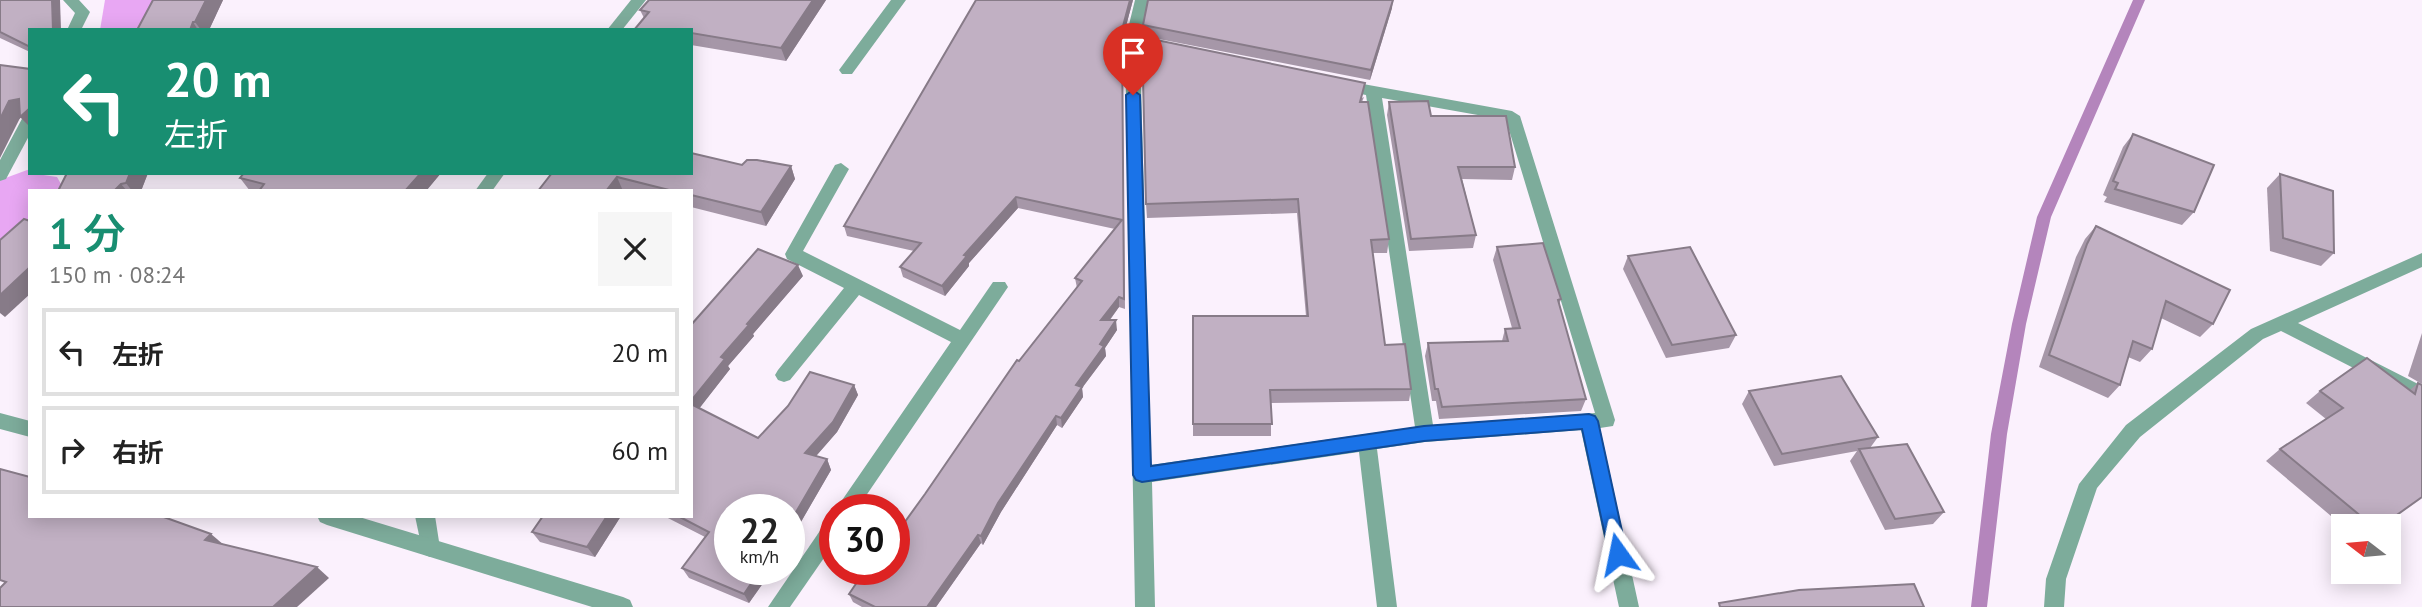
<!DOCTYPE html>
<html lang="ja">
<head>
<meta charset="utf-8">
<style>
	body { margin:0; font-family:"PT Sans","Noto Sans JP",sans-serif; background:#f6f6f6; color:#222; height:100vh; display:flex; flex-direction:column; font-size:26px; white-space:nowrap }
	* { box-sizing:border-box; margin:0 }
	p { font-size:23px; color:#767676 }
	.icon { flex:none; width:38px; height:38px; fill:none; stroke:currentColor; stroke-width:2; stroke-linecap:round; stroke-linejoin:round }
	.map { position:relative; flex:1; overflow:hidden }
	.drawer { position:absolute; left:28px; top:189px; width:665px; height:329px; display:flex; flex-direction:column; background:#fff; border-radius:0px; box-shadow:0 4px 18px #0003 }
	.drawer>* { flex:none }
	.top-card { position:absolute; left:28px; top:28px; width:665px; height:147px; border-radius:0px; box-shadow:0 4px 18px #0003; background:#188e71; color:#fff; overflow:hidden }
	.needle { width:46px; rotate:286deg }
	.fabs { position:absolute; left:2331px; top:514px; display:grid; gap:14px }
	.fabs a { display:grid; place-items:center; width:70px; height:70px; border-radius:0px; background:#fff; box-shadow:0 4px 18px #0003; font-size:35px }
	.speed { position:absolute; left:714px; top:494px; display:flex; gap:14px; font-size:35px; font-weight:700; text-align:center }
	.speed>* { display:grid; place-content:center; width:91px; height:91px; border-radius:50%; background:#fff; box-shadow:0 4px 18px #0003; line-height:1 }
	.speed small { font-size:18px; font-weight:400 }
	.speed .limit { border:10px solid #d22; background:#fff; color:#111 }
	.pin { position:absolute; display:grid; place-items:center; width:60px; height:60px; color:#fff; margin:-72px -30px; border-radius:50% 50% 50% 0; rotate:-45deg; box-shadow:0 0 7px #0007 }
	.pin .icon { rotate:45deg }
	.me { position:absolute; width:77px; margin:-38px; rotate:348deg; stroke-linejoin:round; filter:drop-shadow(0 0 5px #0008) }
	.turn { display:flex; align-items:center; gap:24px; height:147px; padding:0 21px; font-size:32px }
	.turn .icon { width:91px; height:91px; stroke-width:2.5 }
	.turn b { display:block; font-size:49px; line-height:60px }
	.round { display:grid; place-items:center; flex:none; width:74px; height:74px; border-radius:0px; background:#f6f6f6 }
	.headline { display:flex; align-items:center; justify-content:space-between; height:119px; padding:0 21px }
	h1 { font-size:42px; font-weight:600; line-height:52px; color:#188e71 }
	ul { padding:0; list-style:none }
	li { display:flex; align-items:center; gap:21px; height:88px; margin:0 14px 10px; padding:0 7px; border:4px solid #e0e0e0; border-radius:0px }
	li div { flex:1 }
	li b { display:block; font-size:26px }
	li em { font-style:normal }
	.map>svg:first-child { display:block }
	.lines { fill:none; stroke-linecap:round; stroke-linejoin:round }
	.stream { fill:#b485bc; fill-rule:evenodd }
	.river { fill:#e8a7f3; fill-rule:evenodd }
	.minor { fill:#7dac9b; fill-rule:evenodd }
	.tertiary { fill:#7dac9b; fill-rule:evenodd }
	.wall { fill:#a697a8 }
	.shaded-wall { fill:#877b88 }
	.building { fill:#c1b0c3; stroke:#877b88; stroke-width:2 }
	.route { fill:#1a73e8; stroke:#114b97; stroke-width:2 }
</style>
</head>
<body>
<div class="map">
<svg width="2422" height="607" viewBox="0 0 2422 607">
	<rect width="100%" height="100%" fill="#fbf1fd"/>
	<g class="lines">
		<path class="stream" d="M 2133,0 L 2145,0 L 2051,217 L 2026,324 L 2007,434 L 1987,607 L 1971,607 L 1991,434 L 2012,324 L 2037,217 Z"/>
		<g class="river">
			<path d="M 105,0 L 173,0 L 169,30 L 100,30 Z"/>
			<path d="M 30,169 L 30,173 L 57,177 L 65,191 L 30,191 L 30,253 L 0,264 L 0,180 Z"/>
		</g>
		<g class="minor">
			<path d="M 63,0 L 79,0 L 90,12 L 81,30 L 67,30 L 75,13 Z"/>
			<path d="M 631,0 L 646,0 L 622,30 L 607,30 Z"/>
			<path d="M 891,0 L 906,0 L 852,74 L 842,74 L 839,70 L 842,66 Z"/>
			<path d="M 1135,0 L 1149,0 L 1140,38 L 1168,43 L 1170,47 L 1163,52 L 1140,47 L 1151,465 L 1415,427 L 1366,95 L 1336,89 L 1333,85 L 1341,80 L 1512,111 L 1520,116 L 1615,420 L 1613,426 L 1600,428 L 1639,607 L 1619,607 L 1581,430 L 1425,442 L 1377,449 L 1397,607 L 1377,607 L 1359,452 L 1152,482 L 1155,607 L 1135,607 L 1125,41 ZM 1382,98 L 1506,120 L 1595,413 L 1433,425 Z"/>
			<path d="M 30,114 L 30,134 L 6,179 L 0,181 L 0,160 L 24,115 Z"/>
			<path d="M 841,163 L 849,169 L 803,251 L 960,330 L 993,282 L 1005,282 L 1008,287 L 857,509 L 836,509 L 951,342 L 859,295 L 790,380 L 784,382 L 778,380 L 775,375 L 778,370 L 844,288 L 787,259 L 785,254 L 835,165 Z"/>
			<path d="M 488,173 L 505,173 L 492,191 L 475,191 Z"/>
			<path d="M 2422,253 L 2422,267 L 2298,323 L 2422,386 L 2422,403 L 2281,331 L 2263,339 L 2140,437 L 2097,488 L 2066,579 L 2064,607 L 2044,607 L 2046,579 L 2079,484 L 2126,425 L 2251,329 Z"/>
			<path d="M 415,516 L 435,516 L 440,548 L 437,554 L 430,557 L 423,554 Z"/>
			<path d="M 835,516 L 835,542 L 790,607 L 768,607 L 828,519 Z"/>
		</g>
		<g class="tertiary">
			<path d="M 0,413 L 30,421 L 30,437 L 0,429 Z"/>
			<path d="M 317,516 L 356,516 L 623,597 L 630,600 L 633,607 L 592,607 L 327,525 L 320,522 Z"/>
		</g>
	</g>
	<g class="wall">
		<path d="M 0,0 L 30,30 L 30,52 L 0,38 Z"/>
		<path d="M 153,0 L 223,0 L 209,30 L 137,30 Z"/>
		<path d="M 826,0 L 786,61 L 691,45 L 691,30 L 644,18 L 640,10 Z"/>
		<path d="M 976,0 L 1133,0 L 1122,41 L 1125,309 L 1119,307 L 1110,320 L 1117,330 L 1105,348 L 1106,356 L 1082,388 L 1083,397 L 1062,428 L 1057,425 L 1001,512 L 983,545 L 981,543 L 936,607 L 862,607 L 853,602 L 849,594 L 894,569 L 925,494 L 1019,361 L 1077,288 L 1075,278 L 1115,229 L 1018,208 L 969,263 L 969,266 L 945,296 L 903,277 L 900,267 L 914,251 L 847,236 L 844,226 Z"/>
		<path d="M 1392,8 L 1370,80 L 1143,36 L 1143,25 Z"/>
		<path d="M 1364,97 L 1362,102 L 1389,239 L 1387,253 L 1373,253 L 1385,345 L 1411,389 L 1409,401 L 1271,403 L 1271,436 L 1193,436 L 1193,316 L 1306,316 L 1297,213 L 1147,218 L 1146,204 Z"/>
		<path d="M 1389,102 L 1431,116 L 1515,167 L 1512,180 L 1462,179 L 1476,235 L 1473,248 L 1409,251 L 1387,115 Z"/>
		<path d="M 2133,134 L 2194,212 L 2182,225 L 2104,202 L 2107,197 L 2103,195 L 2123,147 Z"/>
		<path d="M 742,165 L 791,166 L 795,179 L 766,226 L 691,207 L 691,191 L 538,191 L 552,173 Z"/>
		<path d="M 67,173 L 148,173 L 141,191 L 58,191 Z"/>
		<path d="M 441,173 L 426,191 L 250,191 L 240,178 Z"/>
		<path d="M 2280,174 L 2334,253 L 2321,266 L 2270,251 L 2267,188 Z"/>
		<path d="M 2096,226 L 2213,324 L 2200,337 L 2161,318 L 2152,349 L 2140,362 L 2128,357 L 2120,385 L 2108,398 L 2039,367 L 2076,257 L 2085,239 Z"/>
		<path d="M 1497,247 L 1561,299 L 1559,305 L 1586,399 L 1581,411 L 1439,419 L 1436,401 L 1432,401 L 1425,356 L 1428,343 L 1502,341 L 1505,329 L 1512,328 L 1493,260 Z"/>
		<path d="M 1628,256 L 1736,335 L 1729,348 L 1666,358 L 1623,269 Z"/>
		<path d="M 803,276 L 753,334 L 754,336 L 728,366 L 730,369 L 699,408 L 758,438 L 854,385 L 858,395 L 837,432 L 816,456 L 827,459 L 831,470 L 798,527 L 800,530 L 789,545 L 789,509 L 730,569 L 773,569 L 749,603 L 689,578 L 682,568 L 705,537 L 664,516 L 691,516 L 691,325 Z"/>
		<path d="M 2422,333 L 2422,384 L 2408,376 Z"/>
		<path d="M 2418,383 L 2380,527 L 2344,527 L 2266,461 L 2280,449 L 2326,419 L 2306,403 L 2320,391 L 2410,390 Z"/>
		<path d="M 1749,391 L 1878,437 L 1870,448 L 1944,512 L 1933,524 L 1885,530 L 1850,461 L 1857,451 L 1774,466 L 1742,404 Z"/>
		<path d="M 543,516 L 621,516 L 595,557 L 540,542 L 532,532 Z"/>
	</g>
	<g class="shaded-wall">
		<path d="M 52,0 L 60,0 L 61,30 L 53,30 Z"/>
		<path d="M 206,0 L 223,0 L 209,30 L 201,30 L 195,22 Z"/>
		<path d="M 813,0 L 826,0 L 786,61 L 781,48 Z"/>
		<path d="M 1130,0 L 1133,0 L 1122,41 L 1125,309 L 1122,30 Z"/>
		<path d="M 1393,0 L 1392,8 L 1370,80 L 1371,70 Z"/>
		<path d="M 193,22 L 198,30 L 190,30 Z"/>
		<path d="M 19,99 L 30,108 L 30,127 L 20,117 L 22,114 L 0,158 L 0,119 L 9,101 Z"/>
		<path d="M 791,166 L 795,179 L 766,226 L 761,212 Z"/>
		<path d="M 130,173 L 148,173 L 141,191 L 132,191 L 126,183 Z"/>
		<path d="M 421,173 L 441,173 L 426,191 L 405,191 Z"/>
		<path d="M 617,177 L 623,191 L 606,191 Z"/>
		<path d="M 121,184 L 127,191 L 114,191 Z"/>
		<path d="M 1016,197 L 1018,208 L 969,263 L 969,266 L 945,296 L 942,286 L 964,255 Z"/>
		<path d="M 798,265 L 803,276 L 753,334 L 754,336 L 728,366 L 730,369 L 695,414 L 691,407 L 691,401 L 721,357 L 747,324 Z"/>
		<path d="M 30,267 L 30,294 L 5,317 L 0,313 L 0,295 Z"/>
		<path d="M 1119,297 L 1119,307 L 1102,330 L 1101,320 Z"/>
		<path d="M 1116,320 L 1117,330 L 1105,348 L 1106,356 L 1082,388 L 1083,397 L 1062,428 L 1061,418 L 1076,385 L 1100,344 Z"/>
		<path d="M 854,385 L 858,395 L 837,432 L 810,463 L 805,453 Z"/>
		<path d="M 1056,416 L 1057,425 L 1001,512 L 983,545 L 981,536 L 998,503 Z"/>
		<path d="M 827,459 L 831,470 L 798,527 L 800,530 L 789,545 L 789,528 L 792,519 Z"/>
		<path d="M 607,516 L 621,516 L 595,557 L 587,547 Z"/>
		<path d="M 211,534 L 224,545 L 205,540 Z"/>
		<path d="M 978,535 L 981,543 L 936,607 L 927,607 Z"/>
		<path d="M 317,567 L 329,578 L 297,607 L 273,607 Z"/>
		<path d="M 761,569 L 773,569 L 749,603 L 744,594 Z"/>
	</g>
	<g class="building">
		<path d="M 0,0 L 52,0 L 53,30 L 30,30 L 30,47 L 0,32 Z"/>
		<path d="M 153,0 L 206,0 L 195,22 L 193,22 L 190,30 L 137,30 Z"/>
		<path d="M 649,0 L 813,0 L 781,48 L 691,33 L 691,30 L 634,30 L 649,12 L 640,10 Z"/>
		<path d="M 976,0 L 1130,0 L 1122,30 L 1124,299 L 1119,297 L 1101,320 L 1116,320 L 1100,344 L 1104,346 L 1076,385 L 1082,387 L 1061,418 L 1056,416 L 998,503 L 981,536 L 978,535 L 927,607 L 875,607 L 849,594 L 866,569 L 894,569 L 894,537 L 925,494 L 1017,360 L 1019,361 L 1082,281 L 1075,278 L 1122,220 L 1016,197 L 964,255 L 967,256 L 942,286 L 900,267 L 921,243 L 844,226 Z"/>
		<path d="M 1148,0 L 1393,0 L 1371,70 L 1143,25 Z"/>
		<path d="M 1142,37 L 1365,83 L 1360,102 L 1368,102 L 1389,239 L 1371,240 L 1385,345 L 1405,344 L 1411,389 L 1270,390 L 1272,424 L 1193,424 L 1193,316 L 1308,316 L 1298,199 L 1146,204 Z"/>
		<path d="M 0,65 L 30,69 L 30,108 L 20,117 L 19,99 L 9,101 L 0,119 Z"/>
		<path d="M 1428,101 L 1431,116 L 1506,116 L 1515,167 L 1458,167 L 1476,235 L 1411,239 L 1389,102 Z"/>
		<path d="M 2133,134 L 2214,165 L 2194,212 L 2115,189 L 2118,183 L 2113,181 Z"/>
		<path d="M 691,153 L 742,165 L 747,160 L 757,160 L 791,166 L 761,212 L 691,195 L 691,191 L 673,191 L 617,177 L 606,191 L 538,191 L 552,173 L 691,173 Z"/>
		<path d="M 67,173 L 130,173 L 126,183 L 121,184 L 114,191 L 58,191 Z"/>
		<path d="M 244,173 L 421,173 L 405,191 L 259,191 L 264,184 L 240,178 Z"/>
		<path d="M 2280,174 L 2333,191 L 2334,253 L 2283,238 Z"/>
		<path d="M 24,219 L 30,221 L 30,267 L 0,295 L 0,240 Z"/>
		<path d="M 2096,226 L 2230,290 L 2213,324 L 2166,301 L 2152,349 L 2133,341 L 2120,385 L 2049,355 L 2087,244 Z"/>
		<path d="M 1543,243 L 1561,299 L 1558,300 L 1586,399 L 1442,407 L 1438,389 L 1435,389 L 1428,343 L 1508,341 L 1505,329 L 1520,328 L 1497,247 Z"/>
		<path d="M 1690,247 L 1736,335 L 1672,345 L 1628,256 Z"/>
		<path d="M 758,249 L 798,265 L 747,324 L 749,325 L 721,357 L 725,359 L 691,401 L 691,325 Z"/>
		<path d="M 2367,358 L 2415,394 L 2418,383 L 2422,385 L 2422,497 L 2380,527 L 2374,527 L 2280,449 L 2343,408 L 2320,391 Z"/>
		<path d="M 810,372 L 854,385 L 833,422 L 805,453 L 827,459 L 792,519 L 795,520 L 789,528 L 789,509 L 730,509 L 730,569 L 761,569 L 744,594 L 682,568 L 709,532 L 678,516 L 691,516 L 691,404 L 758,438 L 788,406 Z"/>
		<path d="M 1841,376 L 1878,437 L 1782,454 L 1749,391 Z"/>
		<path d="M 1907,444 L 1944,512 L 1895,519 L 1859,449 Z"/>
		<path d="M 0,469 L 30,477 L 30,516 L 161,516 L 211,534 L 205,540 L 317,567 L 273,607 L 0,607 L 0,588 L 6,582 L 0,580 Z"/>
		<path d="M 543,516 L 607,516 L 587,547 L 532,532 Z"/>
		<path d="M 1914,584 L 1924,607 L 1720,607 L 1719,603 L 1799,590 Z"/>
	</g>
	<path class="route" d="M 1133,90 L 1140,95 L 1151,466 L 1424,426 L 1589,414 L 1595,416 L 1598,421 L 1627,554 L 1624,560 L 1618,562 L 1611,560 L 1609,554 L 1582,429 L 1424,441 L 1142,482 L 1136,480 L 1133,475 L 1126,95 Z"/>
</svg>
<div class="fabs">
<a><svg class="needle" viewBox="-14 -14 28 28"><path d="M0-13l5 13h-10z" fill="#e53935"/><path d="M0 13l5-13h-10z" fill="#767676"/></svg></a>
</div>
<div class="speed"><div>22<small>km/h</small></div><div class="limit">30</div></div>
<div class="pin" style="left:1133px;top:95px;background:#d93025"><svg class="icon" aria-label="arrive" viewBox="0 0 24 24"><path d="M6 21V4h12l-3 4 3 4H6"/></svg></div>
<svg class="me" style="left:1618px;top:554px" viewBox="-20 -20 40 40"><path d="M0-17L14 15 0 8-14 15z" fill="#1a73e8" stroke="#fff" stroke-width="4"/></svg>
<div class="top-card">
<div class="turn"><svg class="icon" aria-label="left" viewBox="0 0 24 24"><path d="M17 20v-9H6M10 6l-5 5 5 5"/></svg><div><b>20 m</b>左折</div></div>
</div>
<section class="drawer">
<div class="headline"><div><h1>1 分</h1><p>150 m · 08:24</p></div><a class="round"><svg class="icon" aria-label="close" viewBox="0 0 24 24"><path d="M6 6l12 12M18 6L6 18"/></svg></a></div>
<ul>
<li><svg class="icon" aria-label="left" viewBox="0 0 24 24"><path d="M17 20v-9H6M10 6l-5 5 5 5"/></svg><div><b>左折</b></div><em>20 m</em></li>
<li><svg class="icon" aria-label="right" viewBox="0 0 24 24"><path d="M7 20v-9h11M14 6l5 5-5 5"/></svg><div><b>右折</b></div><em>60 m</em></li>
</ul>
</section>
</div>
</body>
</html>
